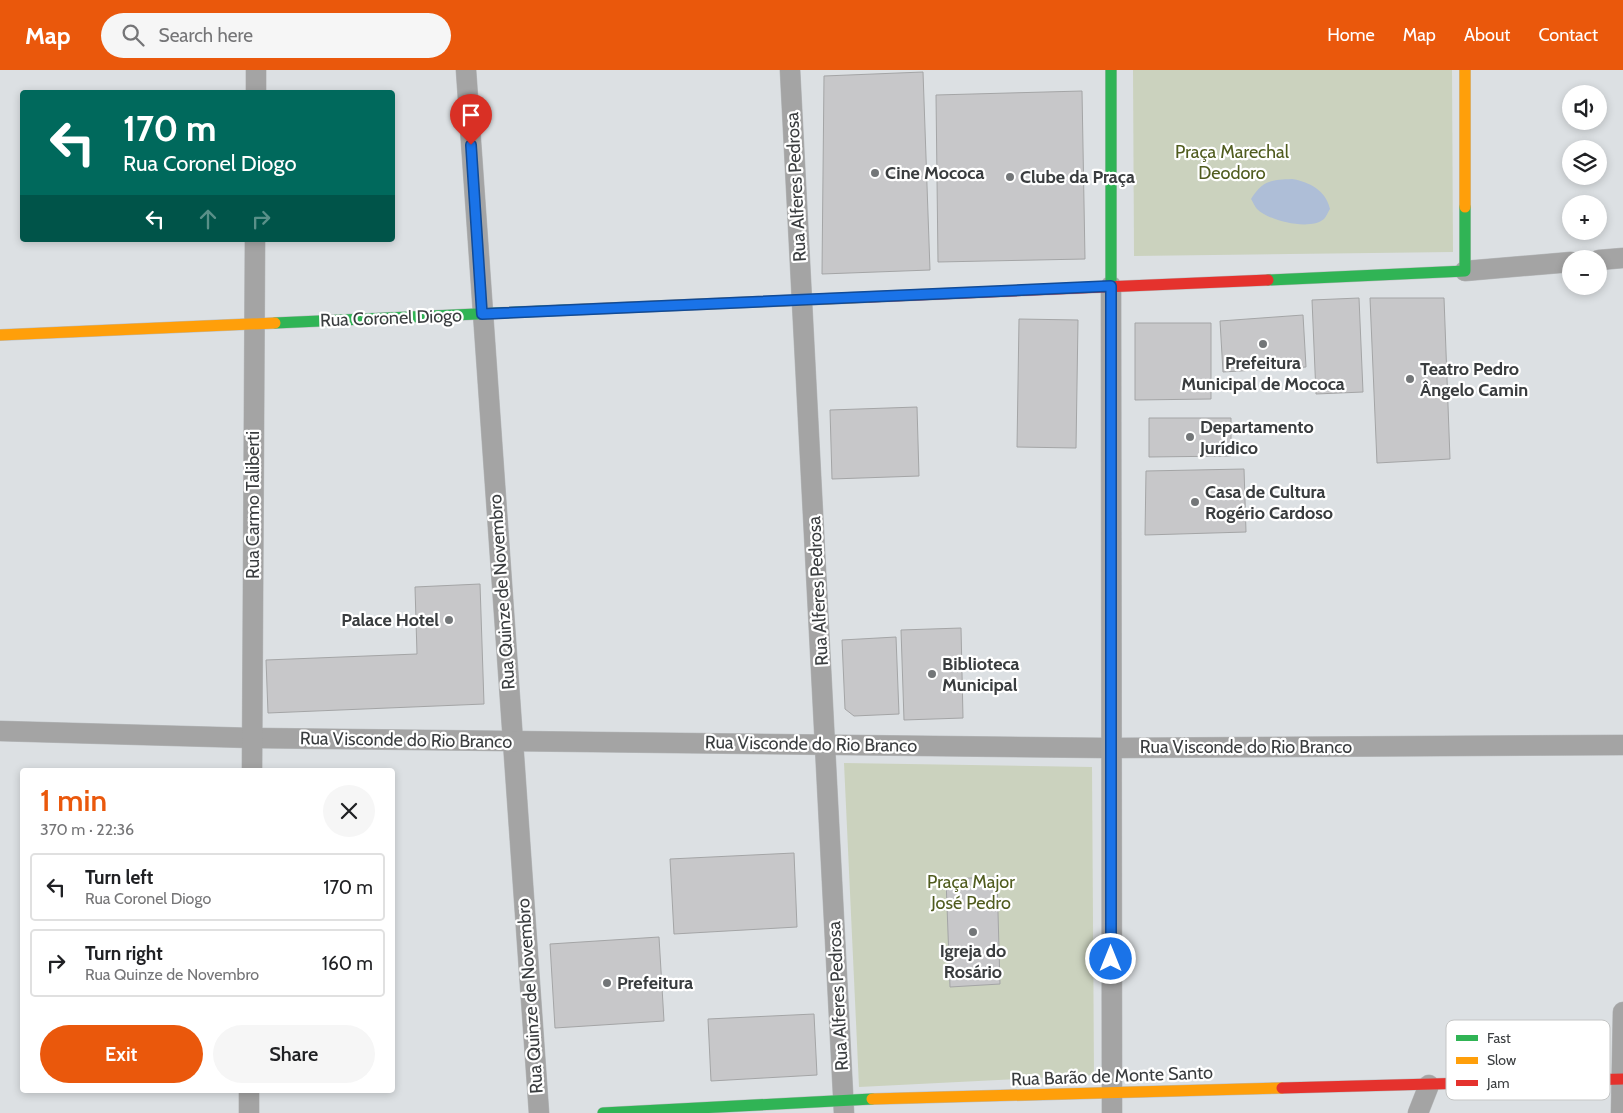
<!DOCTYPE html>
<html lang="en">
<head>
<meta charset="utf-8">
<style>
	body { margin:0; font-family:Cabin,sans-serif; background:#f6f6f6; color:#202124; height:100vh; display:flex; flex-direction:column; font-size:19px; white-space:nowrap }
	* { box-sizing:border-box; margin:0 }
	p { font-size:16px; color:#757577 }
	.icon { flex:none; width:28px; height:28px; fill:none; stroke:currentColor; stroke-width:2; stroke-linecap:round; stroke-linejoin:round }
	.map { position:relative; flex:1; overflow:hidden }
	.sheet { position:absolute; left:20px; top:698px; width:375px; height:325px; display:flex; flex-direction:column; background:#fff; border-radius:5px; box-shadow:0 2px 8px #0003 }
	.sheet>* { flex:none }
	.top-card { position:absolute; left:20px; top:20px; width:375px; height:152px; border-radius:5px; box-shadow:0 2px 8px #0003; background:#00695c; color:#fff; overflow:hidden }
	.controls { position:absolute; left:1562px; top:15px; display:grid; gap:10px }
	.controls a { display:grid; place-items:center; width:45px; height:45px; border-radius:50%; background:#fff; box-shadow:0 2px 8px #0003; font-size:25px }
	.pin { position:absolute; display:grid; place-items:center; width:42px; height:42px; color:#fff; margin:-51px -21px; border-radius:50% 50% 50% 0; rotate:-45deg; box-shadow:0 0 5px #0007 }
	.pin .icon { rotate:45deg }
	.me { position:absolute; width:55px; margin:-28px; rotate:0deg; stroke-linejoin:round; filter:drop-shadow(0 0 4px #0008) }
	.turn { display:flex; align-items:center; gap:18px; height:105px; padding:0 20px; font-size:22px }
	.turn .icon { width:65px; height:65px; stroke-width:2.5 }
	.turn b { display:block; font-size:35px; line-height:42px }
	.lanes { display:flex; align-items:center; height:48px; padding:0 20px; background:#0003; justify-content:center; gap:25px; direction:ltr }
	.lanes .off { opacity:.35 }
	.round { display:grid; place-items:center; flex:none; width:52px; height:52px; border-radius:26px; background:#f6f6f6 }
	.summary { display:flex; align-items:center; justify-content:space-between; height:85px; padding:0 20px }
	h1 { font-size:30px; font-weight:600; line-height:38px; color:#ea580c }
	.cta { display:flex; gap:10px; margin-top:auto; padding:10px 20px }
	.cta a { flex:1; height:58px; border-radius:30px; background:#ea580c; color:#fff; font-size:20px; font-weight:600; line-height:58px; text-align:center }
	.cta a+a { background:#f6f6f6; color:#202124 }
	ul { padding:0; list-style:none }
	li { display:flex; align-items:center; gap:15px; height:68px; margin:0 10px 8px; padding:0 10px; border:2px solid #e0e0e0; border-radius:5px }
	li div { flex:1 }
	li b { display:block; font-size:19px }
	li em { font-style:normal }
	header { display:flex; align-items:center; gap:30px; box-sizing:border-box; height:70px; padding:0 25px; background:#ea580c; color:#fff }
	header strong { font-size:24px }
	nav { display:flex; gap:28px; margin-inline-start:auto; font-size:18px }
	.search { width:350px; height:45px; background:#f6f6f6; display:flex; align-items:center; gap:12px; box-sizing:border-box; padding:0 18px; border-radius:28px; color:#757577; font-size:19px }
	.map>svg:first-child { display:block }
	.green { fill:#cbd2be }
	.water { fill:#aebed7 }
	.building { fill:#c7c7c9; stroke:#a4a5a6 }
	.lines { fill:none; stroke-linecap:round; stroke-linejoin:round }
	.street-casing { stroke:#b9bcbe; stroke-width:21 }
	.fast-casing { stroke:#b9bcbe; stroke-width:12 }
	.slow-casing { stroke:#b9bcbe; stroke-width:12 }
	.jam-casing { stroke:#b9bcbe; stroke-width:12 }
	.street { stroke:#a4a4a4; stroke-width:20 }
	.fast { stroke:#30b455; stroke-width:11 }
	.slow { stroke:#ff9f0a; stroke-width:11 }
	.jam { stroke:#e5322d; stroke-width:11 }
	.route-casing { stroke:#114b97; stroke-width:12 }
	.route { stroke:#1a73e8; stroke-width:9 }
	.poi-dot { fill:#737678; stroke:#fff; stroke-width:2 }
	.labels { text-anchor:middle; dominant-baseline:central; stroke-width:4.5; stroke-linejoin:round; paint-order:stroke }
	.park-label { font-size:18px; fill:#505c1f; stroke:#fff }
	.poi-label { font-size:18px; font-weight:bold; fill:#3a3d3f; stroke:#fff; text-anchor:start }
	.street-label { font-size:18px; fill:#3a3d3f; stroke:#fff }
	.key { fill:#fff; stroke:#c4c5c5; stroke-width:1 }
	.key-label { font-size:14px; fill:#3a3d3f }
</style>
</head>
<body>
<header>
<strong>Map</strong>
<div class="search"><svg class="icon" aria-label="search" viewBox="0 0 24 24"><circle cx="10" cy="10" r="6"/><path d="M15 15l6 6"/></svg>Search here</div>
<nav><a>Home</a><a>Map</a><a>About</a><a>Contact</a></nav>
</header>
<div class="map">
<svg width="1623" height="1043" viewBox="0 0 1623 1043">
	<rect width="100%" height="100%" fill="#dce0e3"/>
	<g class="green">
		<path d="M 1133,0 L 1452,0 L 1453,182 L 1134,186 Z"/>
		<path d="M 844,693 L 1092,697 L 1094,1005 L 859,1017 Z"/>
	</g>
	<path class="water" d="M 1292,109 C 1309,112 1326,120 1330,139 C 1328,142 1326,147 1324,149 C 1310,161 1269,151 1257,139 C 1255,137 1253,132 1251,129 C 1263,110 1271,110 1292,109 Z"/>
	<g class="building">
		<path d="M 923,2 L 930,200 L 822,204 L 824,6 Z"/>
		<path d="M 1082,21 L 1085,189 L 938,192 L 936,25 Z"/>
		<path d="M 1359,228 L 1363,322 L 1316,324 L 1312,230 Z"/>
		<path d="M 1370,228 L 1444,228 L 1450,389 L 1377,393 Z"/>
		<path d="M 1303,245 L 1306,297 L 1223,302 L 1220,251 Z"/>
		<path d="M 1019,249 L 1078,250 L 1076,378 L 1017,377 Z"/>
		<path d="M 1135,253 L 1211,253 L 1211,329 L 1135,330 Z"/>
		<path d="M 917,337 L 919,406 L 832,409 L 830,340 Z"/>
		<path d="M 1149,348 L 1231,348 L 1231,386 L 1149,387 Z"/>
		<path d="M 1244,399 L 1246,462 L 1145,465 L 1146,401 Z"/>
		<path d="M 480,514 L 484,634 L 268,643 L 266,590 L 417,584 L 415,517 Z"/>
		<path d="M 961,558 L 963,648 L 904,650 L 901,560 Z"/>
		<path d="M 896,567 L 899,644 L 854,646 L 845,639 L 842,570 Z"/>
		<path d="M 794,783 L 797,857 L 674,864 L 670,789 Z"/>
		<path d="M 997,807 L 1000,914 L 950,917 L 946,809 Z"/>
		<path d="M 659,867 L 664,951 L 555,958 L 550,874 Z"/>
		<path d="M 814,944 L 817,1005 L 711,1011 L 708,949 Z"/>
	</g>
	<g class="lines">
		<g class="street-casing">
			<g id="street">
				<path d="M 466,0 L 539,1043"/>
				<path d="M 790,0 L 844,1043"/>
				<path d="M 256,22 L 256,0"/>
				<path d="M 1599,190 L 1623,188"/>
				<path d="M 1465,201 L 1571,192"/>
				<path d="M 1111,216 L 1112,1043"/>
				<path d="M 0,661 L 252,668 L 1110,678 L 1623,675"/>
				<path d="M 252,700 L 255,170"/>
				<path d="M 249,1043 L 249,1020"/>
				<path d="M 1418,1043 L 1429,1015"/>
				<path d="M 1621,1043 L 1623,942"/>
			</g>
		</g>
		<g class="fast-casing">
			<g id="fast">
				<path d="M 1111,0 L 1111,216"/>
				<path d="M 1268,210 L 1465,201 L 1465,137"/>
				<path d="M 275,253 L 567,240"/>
				<path d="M 603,1043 L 872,1029"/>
			</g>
		</g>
		<g class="slow-casing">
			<g id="slow">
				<path d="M 1465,0 L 1465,137"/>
				<path d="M 567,240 L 870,227"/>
				<path d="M 0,265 L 275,253"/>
				<path d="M 872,1029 L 1282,1018"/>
			</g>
		</g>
		<g class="jam-casing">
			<g id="jam">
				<path d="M 870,227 L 1268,210"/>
				<path d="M 1282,1018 L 1623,1009"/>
			</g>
		</g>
		<use href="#street" class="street"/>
		<use href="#fast" class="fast"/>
		<use href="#slow" class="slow"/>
		<use href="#jam" class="jam"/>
	</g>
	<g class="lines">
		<g class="route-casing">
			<path id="route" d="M 471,75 L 482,244 L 1111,216 L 1111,889"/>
		</g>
		<use href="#route" class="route"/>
	</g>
	<g class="poi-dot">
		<circle cx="875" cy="103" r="5"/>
		<circle cx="1010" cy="107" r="5"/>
		<circle cx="1263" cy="274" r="5"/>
		<circle cx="1410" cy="309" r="5"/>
		<circle cx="1190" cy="367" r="5"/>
		<circle cx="1195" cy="432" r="5"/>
		<circle cx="449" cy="550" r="5"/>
		<circle cx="932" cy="604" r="5"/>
		<circle cx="973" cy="862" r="5"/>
		<circle cx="607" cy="913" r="5"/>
	</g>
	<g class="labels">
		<g class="park-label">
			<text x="1232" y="82">Praça Marechal<tspan x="1232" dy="21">Deodoro</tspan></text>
			<text x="971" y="812">Praça Major<tspan x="971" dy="21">José Pedro</tspan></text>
		</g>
		<g class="poi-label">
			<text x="885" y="103">Cine Mococa</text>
			<text x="1020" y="107">Clube da Praça</text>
			<text x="1263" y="293" text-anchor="middle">Prefeitura<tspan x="1263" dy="21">Municipal de Mococa</tspan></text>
			<text x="1420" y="299">Teatro Pedro<tspan x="1420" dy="21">Ângelo Camin</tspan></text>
			<text x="1200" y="357">Departamento<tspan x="1200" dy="21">Jurídico</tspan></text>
			<text x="1205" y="422">Casa de Cultura<tspan x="1205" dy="21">Rogério Cardoso</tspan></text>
			<text x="439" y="550" text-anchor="end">Palace Hotel</text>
			<text x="942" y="594">Biblioteca<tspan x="942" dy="21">Municipal</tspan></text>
			<text x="973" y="881" text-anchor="middle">Igreja do<tspan x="973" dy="21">Rosário</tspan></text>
			<text x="617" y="913">Prefeitura</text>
		</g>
		<g class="street-label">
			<text transform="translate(796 117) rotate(-93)">Rua Alferes Pedrosa</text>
			<text transform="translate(391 248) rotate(-2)">Rua Coronel Diogo</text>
			<text transform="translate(253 435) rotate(-90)">Rua Carmo Taliberti</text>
			<text transform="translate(818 521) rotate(-93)">Rua Alferes Pedrosa</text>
			<text transform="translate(502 522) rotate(-94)">Rua Quinze de Novembro</text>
			<text transform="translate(406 670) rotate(1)">Rua Visconde do Rio Branco</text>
			<text transform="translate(811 674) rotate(1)">Rua Visconde do Rio Branco</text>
			<text x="1246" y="677">Rua Visconde do Rio Branco</text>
			<text transform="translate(530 926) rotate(-94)">Rua Quinze de Novembro</text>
			<text transform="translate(838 926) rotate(-93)">Rua Alferes Pedrosa</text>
			<text transform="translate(1112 1006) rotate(-2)">Rua Barão de Monte Santo</text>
		</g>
	</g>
	<rect x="1446" y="950" width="164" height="80" rx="8" class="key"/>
	<rect x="1456" y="965" width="22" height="6" fill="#30b455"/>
	<rect x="1456" y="987" width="22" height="7" fill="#ff9f0a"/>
	<rect x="1456" y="1010" width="22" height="6" fill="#e5322d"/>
	<g class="key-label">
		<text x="1487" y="973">Fast</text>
		<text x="1487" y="995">Slow</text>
		<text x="1487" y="1018">Jam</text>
	</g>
</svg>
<div class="controls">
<a><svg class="icon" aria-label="sound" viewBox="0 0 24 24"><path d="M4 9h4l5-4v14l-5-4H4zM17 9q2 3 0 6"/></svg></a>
<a><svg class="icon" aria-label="layers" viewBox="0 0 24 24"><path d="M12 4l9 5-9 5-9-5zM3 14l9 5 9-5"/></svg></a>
<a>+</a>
<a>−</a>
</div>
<div class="pin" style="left:471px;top:75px;background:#d93025"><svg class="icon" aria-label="arrive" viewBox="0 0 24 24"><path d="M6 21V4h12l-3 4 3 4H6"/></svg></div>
<svg class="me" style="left:1111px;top:889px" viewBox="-20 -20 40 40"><circle r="17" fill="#1a73e8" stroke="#fff" stroke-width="3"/><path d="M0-11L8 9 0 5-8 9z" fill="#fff"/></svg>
<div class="top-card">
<div class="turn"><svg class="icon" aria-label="left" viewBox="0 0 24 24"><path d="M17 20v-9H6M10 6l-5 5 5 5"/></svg><div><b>170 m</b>Rua Coronel Diogo</div></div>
<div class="lanes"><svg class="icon" aria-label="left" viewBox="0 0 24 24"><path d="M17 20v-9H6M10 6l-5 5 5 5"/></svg><svg class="icon off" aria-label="ahead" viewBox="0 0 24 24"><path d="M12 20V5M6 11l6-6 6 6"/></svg><svg class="icon off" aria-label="right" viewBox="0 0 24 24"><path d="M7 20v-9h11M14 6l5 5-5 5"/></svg></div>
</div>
<section class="sheet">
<div class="summary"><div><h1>1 min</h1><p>370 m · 22:36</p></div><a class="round"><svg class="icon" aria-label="close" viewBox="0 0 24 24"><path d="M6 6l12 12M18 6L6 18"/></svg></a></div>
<ul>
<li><svg class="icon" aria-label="left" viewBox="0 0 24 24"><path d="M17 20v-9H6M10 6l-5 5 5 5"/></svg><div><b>Turn left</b><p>Rua Coronel Diogo</p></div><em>170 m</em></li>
<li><svg class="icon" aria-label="right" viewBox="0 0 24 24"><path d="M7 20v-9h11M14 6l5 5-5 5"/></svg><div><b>Turn right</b><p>Rua Quinze de Novembro</p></div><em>160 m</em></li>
</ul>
<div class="cta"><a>Exit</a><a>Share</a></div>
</section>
</div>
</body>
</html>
